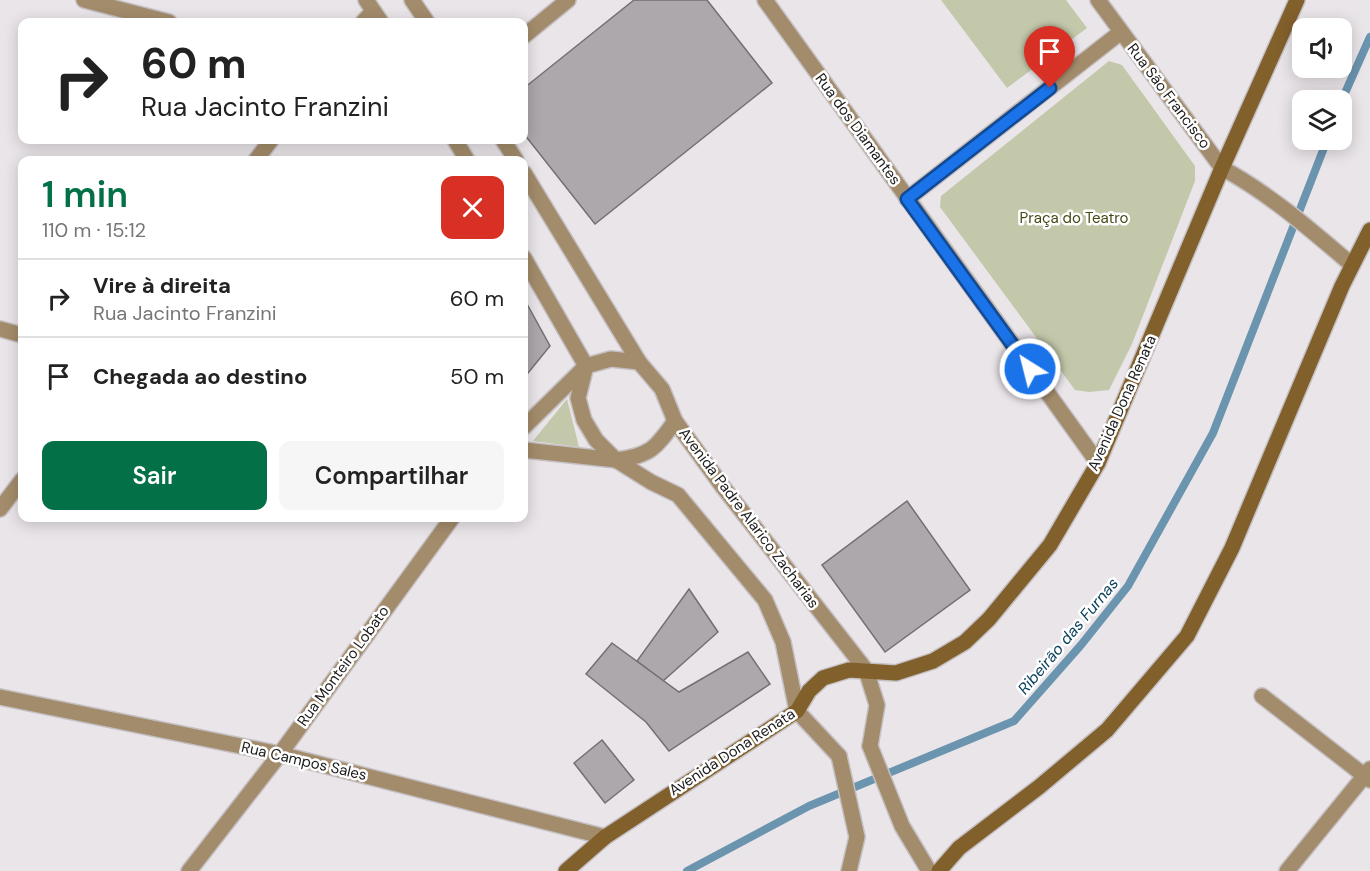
<!DOCTYPE html>
<html lang="pt">
<head>
<meta charset="utf-8">
<style>
	body { margin:0; font-family:"DM Sans",sans-serif; background:#f6f6f6; color:#222; height:100vh; display:flex; flex-direction:column; font-size:22px; white-space:nowrap }
	* { box-sizing:border-box; margin:0 }
	p { font-size:20px; color:#767676 }
	.icon { flex:none; width:33px; height:33px; fill:none; stroke:currentColor; stroke-width:2; stroke-linecap:round; stroke-linejoin:round }
	.map { position:relative; flex:1; overflow:hidden }
	.sheet { position:absolute; left:18px; top:156px; width:510px; height:366px; display:flex; flex-direction:column; background:#fff; border-radius:12px; box-shadow:0 3px 15px #0003 }
	.sheet>* { flex:none }
	.top-card { position:absolute; left:18px; top:18px; width:510px; height:126px; border-radius:12px; box-shadow:0 3px 15px #0003; background:#fff; color:#222; overflow:hidden }
	.fabs { position:absolute; left:1292px; top:18px; display:grid; gap:12px }
	.fabs a { display:grid; place-items:center; width:60px; height:60px; border-radius:12px; background:#fff; box-shadow:0 3px 15px #0003; font-size:30px }
	.pin { position:absolute; display:grid; place-items:center; width:51px; height:51px; color:#fff; margin:-62px -26px; border-radius:50% 50% 50% 0; rotate:-45deg; box-shadow:0 0 6px #0007 }
	.pin .icon { rotate:45deg }
	.me { position:absolute; width:66px; margin:-33px; rotate:324deg; stroke-linejoin:round; filter:drop-shadow(0 0 4px #0008) }
	.turn { display:flex; align-items:center; gap:21px; height:126px; padding:0 24px; font-size:27px }
	.turn .icon { width:78px; height:78px; stroke-width:2.5 }
	.turn b { display:block; font-size:42px; line-height:51px }
	.round { display:grid; place-items:center; flex:none; width:63px; height:63px; border-radius:12px; background:#f6f6f6 }
	.overview { display:flex; align-items:center; justify-content:space-between; height:102px; padding:0 24px }
	h1 { font-size:36px; font-weight:600; line-height:45px; color:#047048 }
	.cta { display:flex; gap:12px; margin-top:auto; padding:12px 24px }
	.cta a { flex:1; height:69px; border-radius:12px; background:#047048; color:#fff; font-size:24px; font-weight:600; line-height:69px; text-align:center }
	.cta a+a { background:#f6f6f6; color:#222 }
	ul { padding:0; list-style:none }
	li { display:flex; align-items:center; gap:18px; height:78px; padding:0 24px; border-top:2px solid #e0e0e0 }
	li div { flex:1 }
	li b { display:block; font-size:22px }
	li em { font-style:normal }
	.map>svg:first-child { display:block }
	.green { fill:#c4c8aa }
	.lines { fill:none; stroke-linecap:round; stroke-linejoin:round }
	.stream { stroke:#6b94af; stroke-width:8 }
	.building { fill:#aca8ac; stroke:#736f73; stroke-width:1.5 }
	.minor-casing { stroke:#c5c0c4; stroke-width:18 }
	.tertiary-casing { stroke:#c5c0c4; stroke-width:18 }
	.secondary-casing { stroke:#c5c0c4; stroke-width:18 }
	.minor { stroke:#a38c6b; stroke-width:15 }
	.tertiary { stroke:#a38c6b; stroke-width:15 }
	.secondary { stroke:#82602c; stroke-width:15 }
	.route-casing { stroke:#114b97; stroke-width:15 }
	.route { stroke:#1a73e8; stroke-width:10 }
	.labels { text-anchor:middle; dominant-baseline:central; stroke-width:5; stroke-linejoin:round; paint-order:stroke }
	.street-label { font-size:15px; fill:#1b1a1b; stroke:#fff }
	.park-label { font-size:15px; fill:#454814; stroke:#fff }
	.water-label { font-size:16px; font-style:italic; fill:#0b425e; stroke:#fff }
</style>
</head>
<body>
<div class="map">
<svg width="1370" height="871" viewBox="0 0 1370 871">
	<rect width="100%" height="100%" fill="#eae5e9"/>
	<g class="green">
		<path d="M 941,0 L 1066,0 L 1087,28 L 1007,88 Z"/>
		<path d="M 1109,61 L 1122,65 L 1195,166 L 1195,181 L 1132,344 L 1109,390 L 1089,392 L 1075,390 L 940,207 L 941,196 Z"/>
		<path d="M 567,399 L 579,447 L 533,441 Z"/>
	</g>
	<g class="lines">
		<g class="stream">
			<path d="M 1341,102 L 1370,37"/>
			<path d="M 687,871 L 809,806 L 1014,721 L 1081,645 L 1128,586 L 1213,433 L 1327,140"/>
		</g>
	</g>
	<g class="building">
		<path d="M 634,0 L 707,0 L 772,83 L 595,224 L 524,134 L 524,88 Z"/>
		<path d="M 527,304 L 550,346 L 524,378 L 524,305 Z"/>
		<path d="M 907,501 L 970,590 L 885,652 L 822,565 Z"/>
		<path d="M 689,589 L 718,632 L 663,681 L 637,661 Z"/>
		<path d="M 612,643 L 679,692 L 748,652 L 770,684 L 669,751 L 646,722 L 586,674 Z"/>
		<path d="M 602,740 L 634,780 L 605,803 L 574,763 Z"/>
	</g>
	<g class="lines">
		<g class="minor-casing">
			<g id="minor">
				<path d="M 84,0 L 169,22"/>
				<path d="M 765,0 L 1098,463"/>
				<path d="M 1098,0 L 1222,168 C 1270,194 1311,230 1352,265"/>
				<path d="M 363,22 L 373,11"/>
				<path d="M 524,36 L 568,0"/>
				<path d="M 256,160 L 271,140"/>
				<path d="M 907,199 L 1121,32"/>
				<path d="M 0,329 L 22,335"/>
				<path d="M 524,427 L 586,366"/>
				<path d="M 524,450 L 616,460"/>
				<path d="M 0,509 L 22,480"/>
				<path d="M 1262,696 L 1370,780"/>
				<path d="M 0,697 L 280,754 L 605,837"/>
				<path d="M 870,746 L 902,826 L 929,871"/>
				<path d="M 839,756 L 857,837 L 849,871"/>
				<path d="M 189,871 L 280,754 L 452,518"/>
				<path d="M 1287,871 L 1370,769"/>
			</g>
		</g>
		<g class="tertiary-casing">
			<g id="tertiary">
				<path d="M 366,0 L 381,22"/>
				<path d="M 412,0 L 427,22"/>
				<path d="M 455,140 L 467,160"/>
				<path d="M 503,140 L 516,160"/>
				<path d="M 524,173 L 639,362 L 662,389 L 675,421 L 723,487 L 866,670 L 877,705 L 870,746"/>
				<path d="M 524,258 L 586,366 L 578,398 L 584,420 L 596,440 L 616,460 L 651,482 L 678,495 L 765,600 L 783,642 L 797,711 L 839,756"/>
				<path d="M 586,366 L 611,359 L 639,362"/>
				<path d="M 616,460 C 650,456 656,448 675,421"/>
			</g>
		</g>
		<g class="secondary-casing">
			<g id="secondary">
				<path d="M 566,871 L 605,837 L 797,711 L 809,691 L 823,678 L 849,670 L 896,673 L 933,661 L 965,642 L 989,619 L 1050,545 L 1098,463 L 1222,168 L 1297,0"/>
				<path d="M 939,871 L 959,848 L 1039,787 L 1107,730 L 1187,636 L 1232,548 L 1342,286 L 1370,230"/>
			</g>
		</g>
		<use href="#minor" class="minor"/>
		<use href="#tertiary" class="tertiary"/>
		<use href="#secondary" class="secondary"/>
	</g>
	<g class="lines">
		<g class="route-casing">
			<path id="route" d="M 1030,369 L 907,199 L 1050,88"/>
		</g>
		<use href="#route" class="route"/>
	</g>
	<g class="labels">
		<g class="street-label">
			<text transform="translate(1169 96) rotate(53)">Rua São Francisco</text>
			<text transform="translate(858 129) rotate(54)">Rua dos Diamantes</text>
			<text transform="translate(1122 403) rotate(-66)">Avenida Dona Renata</text>
			<text transform="translate(749 518) rotate(53)">Avenida Padre Alarico Zacharias</text>
			<text transform="translate(343 666) rotate(-54)">Rua Monteiro Lobato</text>
			<text transform="translate(732 752) rotate(-33)">Avenida Dona Renata</text>
			<text transform="translate(304 761) rotate(13)">Rua Campos Sales</text>
		</g>
		<g class="park-label">
			<text x="1074" y="218">Praça do Teatro</text>
		</g>
		<g class="water-label">
			<text transform="translate(1068 636) rotate(-50)">Ribeirão das Furnas</text>
		</g>
	</g>
</svg>
<div class="fabs">
<a><svg class="icon" aria-label="sound" viewBox="0 0 24 24"><path d="M4 9h4l5-4v14l-5-4H4zM17 9q2 3 0 6"/></svg></a>
<a><svg class="icon" aria-label="layers" viewBox="0 0 24 24"><path d="M12 4l9 5-9 5-9-5zM3 14l9 5 9-5"/></svg></a>
</div>
<div class="pin" style="left:1050px;top:88px;background:#d93025"><svg class="icon" aria-label="arrive" viewBox="0 0 24 24"><path d="M6 21V4h12l-3 4 3 4H6"/></svg></div>
<svg class="me" style="left:1030px;top:369px" viewBox="-20 -20 40 40"><circle r="17" fill="#1a73e8" stroke="#fff" stroke-width="3"/><path d="M0-11L8 9 0 5-8 9z" fill="#fff"/></svg>
<div class="top-card">
<div class="turn"><svg class="icon" aria-label="right" viewBox="0 0 24 24"><path d="M7 20v-9h11M14 6l5 5-5 5"/></svg><div><b>60 m</b>Rua Jacinto Franzini</div></div>
</div>
<section class="sheet">
<div class="overview"><div><h1>1 min</h1><p>110 m · 15:12</p></div><a class="round" style="background:#d93025;color:#fff"><svg class="icon" aria-label="close" viewBox="0 0 24 24"><path d="M6 6l12 12M18 6L6 18"/></svg></a></div>
<ul>
<li><svg class="icon" aria-label="right" viewBox="0 0 24 24"><path d="M7 20v-9h11M14 6l5 5-5 5"/></svg><div><b>Vire à direita</b><p>Rua Jacinto Franzini</p></div><em>60 m</em></li>
<li><svg class="icon" aria-label="arrive" viewBox="0 0 24 24"><path d="M6 21V4h12l-3 4 3 4H6"/></svg><div><b>Chegada ao destino</b></div><em>50 m</em></li>
</ul>
<div class="cta"><a>Sair</a><a>Compartilhar</a></div>
</section>
</div>
</body>
</html>
